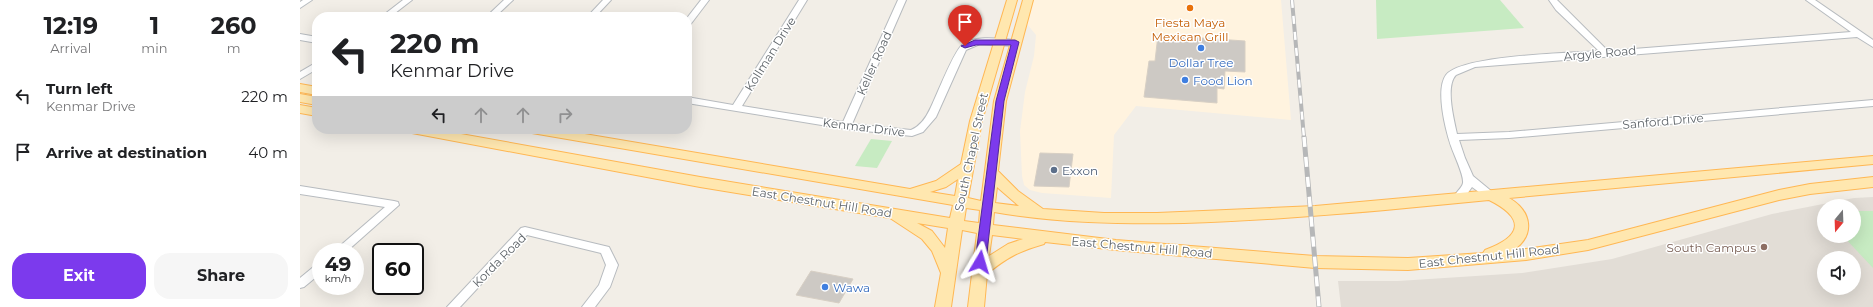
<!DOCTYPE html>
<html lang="en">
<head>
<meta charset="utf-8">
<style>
	body { margin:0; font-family:Montserrat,sans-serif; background:#f6f6f6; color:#202124; height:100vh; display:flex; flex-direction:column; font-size:15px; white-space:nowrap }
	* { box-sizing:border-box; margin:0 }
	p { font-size:13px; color:#757577 }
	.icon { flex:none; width:22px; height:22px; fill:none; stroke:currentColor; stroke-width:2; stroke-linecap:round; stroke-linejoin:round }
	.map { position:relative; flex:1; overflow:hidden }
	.sheet { display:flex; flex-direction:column; background:#fff; width:300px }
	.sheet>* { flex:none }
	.banner { position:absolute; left:12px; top:12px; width:380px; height:122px; border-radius:16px; box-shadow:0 4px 16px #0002; background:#fff; color:#202124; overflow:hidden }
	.needle { width:26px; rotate:199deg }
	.tools { position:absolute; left:1517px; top:199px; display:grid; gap:8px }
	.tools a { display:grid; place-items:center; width:44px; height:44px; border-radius:50%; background:#fff; box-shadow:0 4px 16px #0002; font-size:20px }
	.speed { position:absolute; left:12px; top:243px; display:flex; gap:8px; font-size:20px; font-weight:700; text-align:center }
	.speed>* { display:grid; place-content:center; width:52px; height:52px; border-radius:50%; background:#fff; box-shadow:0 4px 16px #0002; line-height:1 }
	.speed small { font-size:10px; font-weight:400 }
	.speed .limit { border:2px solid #111; border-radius:6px; background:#fff; color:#111 }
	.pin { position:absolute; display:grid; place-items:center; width:34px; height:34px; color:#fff; margin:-41px -17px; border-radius:50% 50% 50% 0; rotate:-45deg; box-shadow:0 0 4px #0007 }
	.pin .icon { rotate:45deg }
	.me { position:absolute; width:44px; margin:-22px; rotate:7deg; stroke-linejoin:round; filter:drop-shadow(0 0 3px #0008) }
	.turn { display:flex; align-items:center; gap:14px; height:84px; padding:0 12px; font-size:18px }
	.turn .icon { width:52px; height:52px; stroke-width:2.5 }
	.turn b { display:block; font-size:28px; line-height:34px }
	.lanes { display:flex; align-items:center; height:38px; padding:0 12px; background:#0003; justify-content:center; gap:20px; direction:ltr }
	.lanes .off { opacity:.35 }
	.eta { display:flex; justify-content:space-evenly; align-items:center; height:68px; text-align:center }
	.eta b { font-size:24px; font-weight:700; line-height:28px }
	.cta { display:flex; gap:8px; margin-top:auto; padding:8px 12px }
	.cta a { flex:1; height:46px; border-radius:16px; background:#7c3aed; color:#fff; font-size:16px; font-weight:700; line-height:46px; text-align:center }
	.cta a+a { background:#f6f6f6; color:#202124 }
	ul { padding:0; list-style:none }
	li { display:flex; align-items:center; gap:12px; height:56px; padding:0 12px }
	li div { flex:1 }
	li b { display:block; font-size:15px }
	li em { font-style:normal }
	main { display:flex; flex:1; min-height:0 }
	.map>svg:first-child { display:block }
	.commercial { fill:#fff3df }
	.education { fill:#e2ddd6; fill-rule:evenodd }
	.green { fill:#c7ebc2 }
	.building { fill:#cdc9c4; stroke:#d7cfc4 }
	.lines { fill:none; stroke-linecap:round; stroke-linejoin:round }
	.minor-casing { stroke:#b7bbbf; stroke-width:2 }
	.major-casing { stroke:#ffb753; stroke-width:2 }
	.minor { fill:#fff; fill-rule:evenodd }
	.major { fill:#ffe7af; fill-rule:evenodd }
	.rail-far1-casing { stroke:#b6b7b8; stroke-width:4 }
	.rail-casing { stroke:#b6b7b8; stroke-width:5 }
	.rail-far1 { stroke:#fff; stroke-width:2.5; stroke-dasharray:8; stroke-linecap:butt }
	.rail { stroke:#fff; stroke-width:3.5; stroke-dasharray:10; stroke-linecap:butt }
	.route { fill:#7c3aed; stroke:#51269a }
	.food-dot { fill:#e8710a; stroke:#fff; stroke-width:1.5 }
	.shop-dot { fill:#3f7fe0; stroke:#fff; stroke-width:1.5 }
	.service-dot { fill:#5c6f8a; stroke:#fff; stroke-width:1.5 }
	.education-dot { fill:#8d6e63; stroke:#fff; stroke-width:1.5 }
	.labels { text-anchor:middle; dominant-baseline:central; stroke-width:3; stroke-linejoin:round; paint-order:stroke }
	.food-label { font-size:12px; fill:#c56008; stroke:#fff }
	.street-label { font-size:12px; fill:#5e6469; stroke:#fff }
	.shop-label { font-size:12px; fill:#366cbe; stroke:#fff; text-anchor:start }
	.service-label { font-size:12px; fill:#4e5e75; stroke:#fff; text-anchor:start }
	.education-label { font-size:12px; fill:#785e54; stroke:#fff; text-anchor:end }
</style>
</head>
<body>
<main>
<section class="sheet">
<div class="eta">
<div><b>12:19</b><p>Arrival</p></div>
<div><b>1</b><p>min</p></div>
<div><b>260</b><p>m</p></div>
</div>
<ul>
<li><svg class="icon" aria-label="left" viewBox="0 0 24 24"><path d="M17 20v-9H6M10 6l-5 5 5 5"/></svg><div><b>Turn left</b><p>Kenmar Drive</p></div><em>220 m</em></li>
<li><svg class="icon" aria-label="arrive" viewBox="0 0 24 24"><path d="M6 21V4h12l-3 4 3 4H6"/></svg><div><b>Arrive at destination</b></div><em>40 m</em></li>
</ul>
<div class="cta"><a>Exit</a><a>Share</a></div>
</section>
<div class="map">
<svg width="1573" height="307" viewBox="0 0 1573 307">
	<rect width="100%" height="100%" fill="#f2eee7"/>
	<path class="commercial" d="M 733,0 L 981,0 L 991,120 L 836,106 L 814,135 L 811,198 L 742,193 L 730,190 L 724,185 L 722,176 L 720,131 L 725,92 L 734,56 L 736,35 L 727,24 Z"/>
	<path class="education" d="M 1573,197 L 1573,307 L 1041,307 L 1038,281 L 1098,281 L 1222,273 L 1312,259 L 1472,214 L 1554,198 ZM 1524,206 L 1554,206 L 1554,236 L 1524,236 ZM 1524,258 L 1554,258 L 1554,288 L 1524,288 Z"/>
	<g class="green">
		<path d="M 1076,0 L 1200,0 L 1224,28 L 1077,39 Z"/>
		<path d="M 571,139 L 592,141 L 577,168 L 555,166 Z"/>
		<path d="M 1554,211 L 1573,211 L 1573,268 L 1543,236 L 1554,236 Z"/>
	</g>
	<g class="building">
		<path d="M 858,35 L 945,41 L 945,72 L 925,71 L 924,89 L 917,88 L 917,103 L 844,97 L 849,61 L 855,61 Z"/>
		<path d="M 740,153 L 773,154 L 769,187 L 734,186 Z"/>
		<path d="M 511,271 L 553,279 L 539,303 L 496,295 Z"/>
	</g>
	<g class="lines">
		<g class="minor-casing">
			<g id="minor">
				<path d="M 3,0 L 12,0 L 0,8 L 0,2 Z"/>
				<path d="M 103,0 L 112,0 L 90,17 L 81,17 Z"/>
				<path d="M 204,0 L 213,0 L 195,17 L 186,17 Z"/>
				<path d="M 303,0 L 311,0 L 295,17 L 287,17 Z"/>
				<path d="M 401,0 L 409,0 L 390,25 L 387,25 L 387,18 Z"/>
				<path d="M 499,0 L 507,0 L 442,106 L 543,122 L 598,0 L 606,0 L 552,124 L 611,130 C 621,126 627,116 631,107 C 637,95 654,50 663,44 C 678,35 699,39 715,40 L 719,43 L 715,46 L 680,44 L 666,50 L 636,117 L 623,132 L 612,136 L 546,129 L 387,103 L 387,97 L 433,105 Z"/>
				<path d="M 1249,0 L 1257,0 L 1308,51 L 1551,32 L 1506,0 L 1515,0 L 1573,40 L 1573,47 L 1557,37 L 1175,67 L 1156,75 C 1145,86 1154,120 1157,134 L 1209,132 L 1573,100 L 1573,106 L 1209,138 L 1159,140 L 1165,158 L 1173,176 L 1196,195 L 1195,198 L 1187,198 L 1172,187 L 1162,201 L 1154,201 L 1153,198 C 1155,193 1162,188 1163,183 C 1164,175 1154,155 1151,146 C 1146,131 1135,90 1146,75 C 1161,55 1271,53 1299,51 L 1256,10 Z"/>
				<path d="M 0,34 L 17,37 L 17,43 L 0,40 Z"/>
				<path d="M 17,62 L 17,69 L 0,79 L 0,72 Z"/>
				<path d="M 0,186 L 94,201 L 98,202 L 99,205 L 46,252 L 33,252 L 85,207 L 0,194 Z"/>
				<path d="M 225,227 L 309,247 L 318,265 L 310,287 L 295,307 L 282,307 L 299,285 L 306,265 L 301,253 L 227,235 L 160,307 L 147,307 L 221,228 Z"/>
				<path d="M 21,263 L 21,273 L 4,287 L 0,288 L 0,278 L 17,264 Z"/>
			</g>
		</g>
		<g class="major-casing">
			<g id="major">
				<path d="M 707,0 L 717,0 L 682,121 L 668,198 L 681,201 L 694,101 L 723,0 L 733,0 L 706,101 L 698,171 L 718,191 L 743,209 L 804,213 L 857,213 L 1015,206 L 1573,156 L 1573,164 L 1209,198 C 1232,211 1236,236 1212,251 L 1288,240 L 1479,190 L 1510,184 L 1573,177 L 1573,187 L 1510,194 L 1479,200 L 1288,250 L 1226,260 L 1108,270 L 1015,268 L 816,250 L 745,242 L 744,244 C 720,251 707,257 687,274 L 684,307 L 668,307 L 677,233 L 662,230 L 651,307 L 635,307 L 641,273 L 632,251 L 622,239 L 590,218 L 400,187 L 112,133 L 108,132 L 106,129 L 133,129 L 400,177 L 650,218 L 653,205 L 232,133 L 228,132 L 226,129 L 255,129 L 610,189 L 636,181 L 661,164 L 670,121 ZM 658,179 L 655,196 L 630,192 L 646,187 ZM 697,187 L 719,206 L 695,203 ZM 1189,200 C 1227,219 1221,237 1185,250 L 1183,253 L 1108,258 L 1015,256 L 816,240 L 693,225 L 694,212 C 756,223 821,224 884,223 C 986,220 1088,210 1189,200 ZM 666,208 L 680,210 L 679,223 L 664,221 ZM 617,223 L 648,228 L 645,248 L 632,231 ZM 692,235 L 723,239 L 708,244 L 689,256 Z"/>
				<path d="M 0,84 L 17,87 L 17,95 L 0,92 Z"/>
				<path d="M 0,94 L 17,97 L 17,105 L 0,102 Z"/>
				<path d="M 0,105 L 17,108 L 17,116 L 0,113 Z"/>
			</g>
		</g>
		<use href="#minor" class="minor"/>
		<use href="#major" class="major"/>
		<g class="rail-far1-casing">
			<path id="rail-far1" d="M 992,0 L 1004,138"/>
		</g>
		<g class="rail-casing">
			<path id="rail" d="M 1004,137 L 1019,307"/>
		</g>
		<use href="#rail-far1" class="rail-far1"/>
		<use href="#rail" class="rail"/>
	</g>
	<path class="route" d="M 675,40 L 715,40 L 719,42 L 704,101 L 686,262 L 680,266 L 675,262 L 696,101 L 711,45 L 676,45 L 665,48 L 661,46 Z"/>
	<circle class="food-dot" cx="890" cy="8" r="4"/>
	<g class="shop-dot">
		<circle cx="901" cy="48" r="4"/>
		<circle cx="885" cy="80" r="4"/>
		<circle cx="525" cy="287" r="4"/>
	</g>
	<circle class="service-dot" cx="754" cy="170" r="4"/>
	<circle class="education-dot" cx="1464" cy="247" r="4"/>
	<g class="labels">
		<g class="food-label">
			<text x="890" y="22">Fiesta Maya<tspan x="890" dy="14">Mexican Grill</tspan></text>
		</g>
		<g class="street-label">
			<text transform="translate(1300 53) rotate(-5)">Argyle Road</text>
			<text transform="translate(470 54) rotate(-58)">Kollman Drive</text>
			<text transform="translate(574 63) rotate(-66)">Keller Road</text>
			<text transform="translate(1363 121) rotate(-5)">Sanford Drive</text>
			<text transform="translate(564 127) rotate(7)">Kenmar Drive</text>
			<text transform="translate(671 152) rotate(-78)">South Chapel Street</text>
			<text transform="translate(522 202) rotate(9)">East Chestnut Hill Road</text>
			<text transform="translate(842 247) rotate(5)">East Chestnut Hill Road</text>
			<text transform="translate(1189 256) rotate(-6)">East Chestnut Hill Road</text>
			<text transform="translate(199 260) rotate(-45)">Korda Road</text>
		</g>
		<g class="shop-label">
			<text x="901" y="62" text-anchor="middle">Dollar Tree</text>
			<text x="893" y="80">Food Lion</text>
			<text x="533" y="287">Wawa</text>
		</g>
		<g class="service-label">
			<text x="762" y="170">Exxon</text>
		</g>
		<g class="education-label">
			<text x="1456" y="247">South Campus</text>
		</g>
	</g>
</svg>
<div class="tools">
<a><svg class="needle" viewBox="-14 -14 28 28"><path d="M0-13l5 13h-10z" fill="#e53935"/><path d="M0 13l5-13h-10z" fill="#757577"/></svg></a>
<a><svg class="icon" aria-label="sound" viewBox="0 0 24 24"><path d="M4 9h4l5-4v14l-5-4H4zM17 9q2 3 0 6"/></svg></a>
</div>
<div class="speed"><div>49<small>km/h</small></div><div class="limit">60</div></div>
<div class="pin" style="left:665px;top:46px;background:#d93025"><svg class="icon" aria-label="arrive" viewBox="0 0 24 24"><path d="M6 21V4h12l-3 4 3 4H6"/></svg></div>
<svg class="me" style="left:680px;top:262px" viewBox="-20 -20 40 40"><path d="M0-17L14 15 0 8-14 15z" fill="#7c3aed" stroke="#fff" stroke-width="4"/></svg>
<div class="banner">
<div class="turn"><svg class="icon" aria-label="left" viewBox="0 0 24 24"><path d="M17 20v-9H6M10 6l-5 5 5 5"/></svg><div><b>220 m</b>Kenmar Drive</div></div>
<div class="lanes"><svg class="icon" aria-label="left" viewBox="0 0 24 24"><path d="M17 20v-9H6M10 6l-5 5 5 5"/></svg><svg class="icon off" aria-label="ahead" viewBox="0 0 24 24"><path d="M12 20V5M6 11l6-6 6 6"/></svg><svg class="icon off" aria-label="ahead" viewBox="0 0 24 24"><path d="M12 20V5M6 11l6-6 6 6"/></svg><svg class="icon off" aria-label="right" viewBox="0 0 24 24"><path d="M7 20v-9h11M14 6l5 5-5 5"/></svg></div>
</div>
</div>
</main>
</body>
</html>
